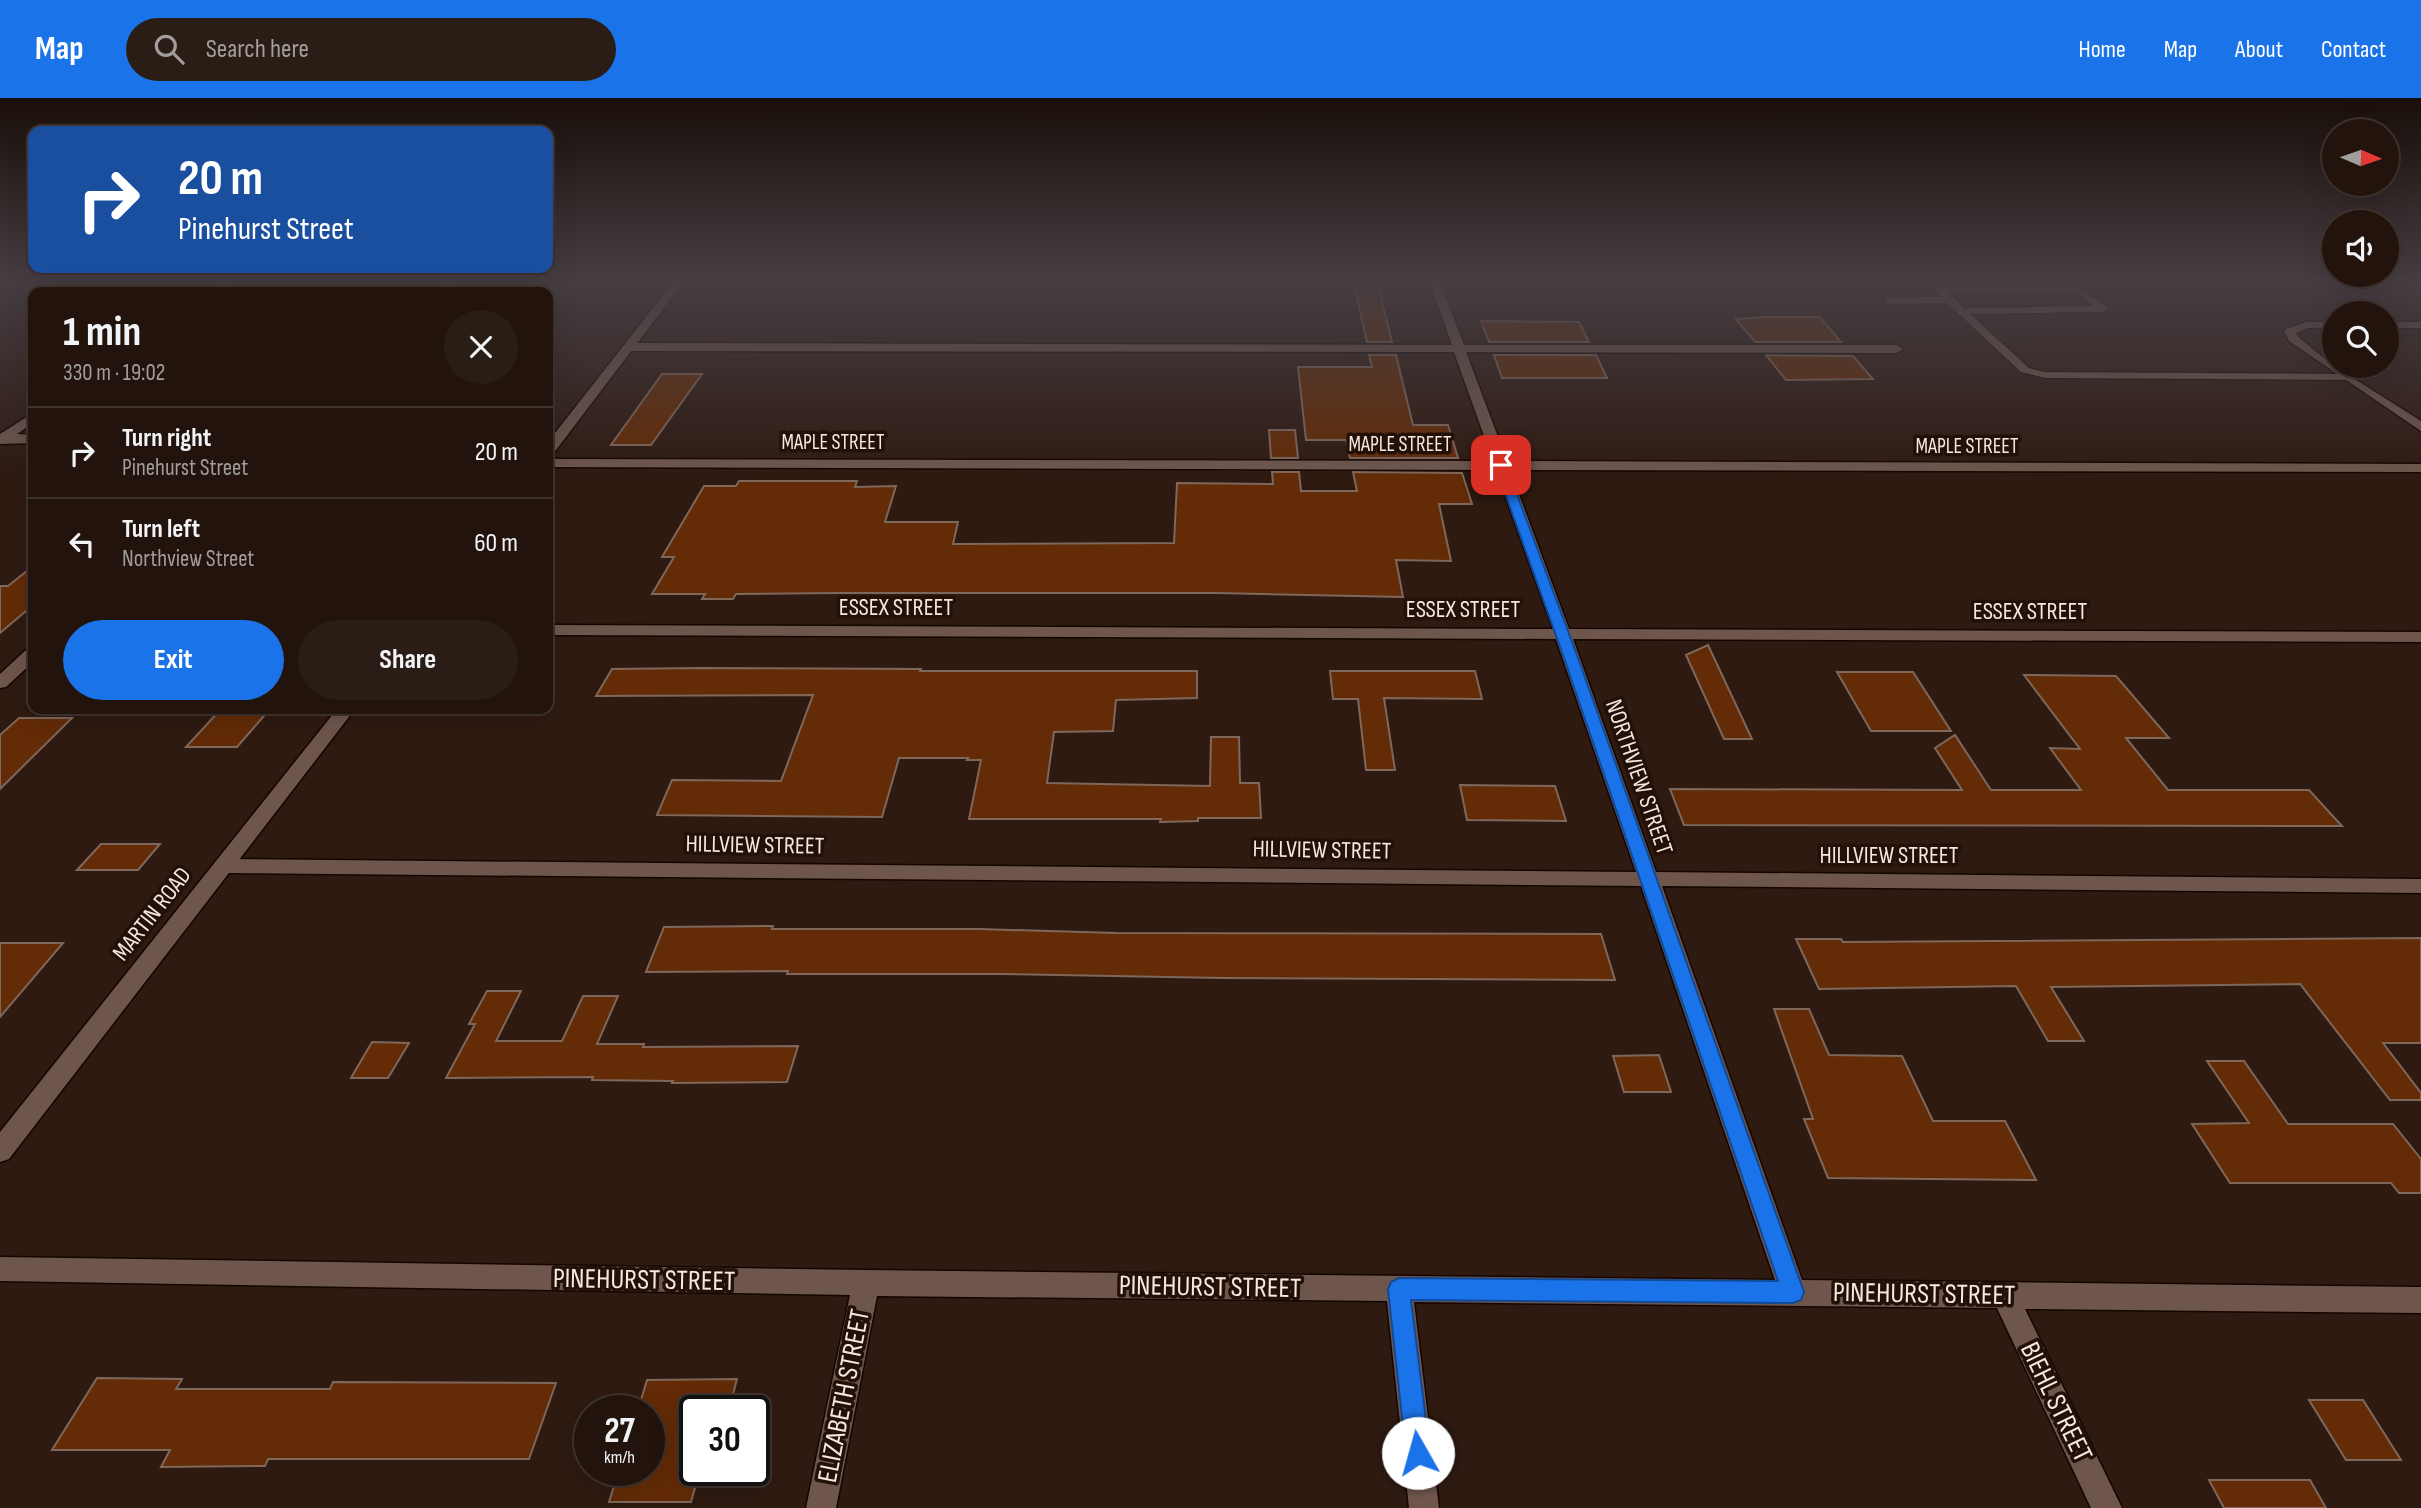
<!DOCTYPE html>
<html lang="en">
<head>
<meta charset="utf-8">
<style>
	body { margin:0; font-family:"Sofia Sans Condensed",sans-serif; background:#2a1d16; color:#f1f3f6; height:100vh; display:flex; flex-direction:column; font-size:26px; white-space:nowrap }
	* { box-sizing:border-box; margin:0 }
	p { font-size:23px; color:#a29e9d }
	.icon { flex:none; width:38px; height:38px; fill:none; stroke:currentColor; stroke-width:2; stroke-linecap:round; stroke-linejoin:round }
	.map { position:relative; flex:1; overflow:hidden }
	.sheet { position:absolute; left:28px; top:189px; width:525px; height:427px; display:flex; flex-direction:column; background:#22140d; border-radius:14px; box-shadow:0 7px 28px #0002,0 0 0 2px #3f332e }
	.sheet>* { flex:none }
	.banner { position:absolute; left:28px; top:28px; width:525px; height:147px; border-radius:14px; box-shadow:0 7px 28px #0002,0 0 0 2px #3f332e; background:#1a4fa0; color:#fff; overflow:hidden }
	.needle { width:46px; rotate:92deg }
	.tools { position:absolute; left:2322px; top:21px; display:grid; gap:14px }
	.tools a { display:grid; place-items:center; width:77px; height:77px; border-radius:50%; background:#22140d; box-shadow:0 7px 28px #0002,0 0 0 2px #3f332e; font-size:35px }
	.speed { position:absolute; left:574px; top:1297px; display:flex; gap:14px; font-size:35px; font-weight:700; text-align:center }
	.speed>* { display:grid; place-content:center; width:91px; height:91px; border-radius:50%; background:#22140d; box-shadow:0 7px 28px #0002,0 0 0 2px #3f332e; line-height:1 }
	.speed small { font-size:18px; font-weight:400 }
	.speed .limit { border:4px solid #111; border-radius:10px; background:#fff; color:#111 }
	.pin { position:absolute; display:grid; place-items:center; width:60px; height:60px; color:#fff; margin:-30px; border-radius:14px; box-shadow:0 4px 10px #0006 }
	.me { position:absolute; width:77px; margin:-38px; rotate:353deg; stroke-linejoin:round; filter:drop-shadow(0 0 5px #0008) }
	.turn { display:flex; align-items:center; gap:24px; height:147px; padding:0 35px; font-size:32px }
	.turn .icon { width:91px; height:91px; stroke-width:2.5 }
	.turn b { display:block; font-size:49px; line-height:60px }
	.round { display:grid; place-items:center; flex:none; width:74px; height:74px; border-radius:37px; background:#2a1d16 }
	.headline { display:flex; align-items:center; justify-content:space-between; height:119px; padding:0 35px }
	h1 { font-size:42px; font-weight:700; line-height:52px }
	.action { display:flex; gap:14px; margin-top:auto; padding:14px 35px }
	.action a { flex:1; height:80px; border-radius:42px; background:#1a73e8; color:#fff; font-size:28px; font-weight:700; line-height:80px; text-align:center }
	.action a+a { background:#2a1d16; color:#f1f3f6 }
	ul { padding:0; list-style:none }
	li { display:flex; align-items:center; gap:21px; height:91px; padding:0 35px; border-top:2px solid #3f332e }
	li div { flex:1 }
	li b { display:block; font-size:26px }
	li em { font-style:normal }
	header { display:flex; align-items:center; gap:42px; box-sizing:border-box; height:98px; padding:0 35px; background:#1a73e8; color:#fff }
	header strong { font-size:33px }
	nav { display:flex; gap:38px; margin-inline-start:auto; font-size:24px }
	.search { width:490px; height:63px; background:#2a1d16; display:flex; align-items:center; gap:18px; box-sizing:border-box; padding:0 24px; border-radius:38px; color:#a29e9d; font-size:26px }
	.map>svg:first-child { display:block }
	.building { fill:#632b06; stroke:#7e675b; stroke-width:2 }
	.lines { fill:none; stroke-linecap:round; stroke-linejoin:round }
	.service-casing { stroke:#150501; stroke-width:2 }
	.minor-casing { stroke:#150501; stroke-width:3 }
	.tertiary-casing { stroke:#150501; stroke-width:3 }
	.service { fill:#6e564c; fill-rule:evenodd }
	.minor { fill:#6e564c; fill-rule:evenodd }
	.tertiary { fill:#6e564c; fill-rule:evenodd }
	.route { fill:#1a73e8; stroke:#114b97; stroke-width:2 }
	.labels { text-anchor:middle; dominant-baseline:central; stroke-width:7; stroke-linejoin:round; paint-order:stroke }
	.far-street-label { font-size:21px; fill:#f5e7e1; stroke:#231108 }
	.street-label { font-size:24px; fill:#f5e7e1; stroke:#231108 }
	.near-street-label { font-size:28px; fill:#f5e7e1; stroke:#231108 }
</style>
</head>
<body>
<header>
<strong>Map</strong>
<div class="search"><svg class="icon" aria-label="search" viewBox="0 0 24 24"><circle cx="10" cy="10" r="6"/><path d="M15 15l6 6"/></svg>Search here</div>
<nav><a>Home</a><a>Map</a><a>About</a><a>Contact</a></nav>
</header>
<div class="map">
<svg width="2421" height="1410" viewBox="0 0 2421 1410">
	<rect width="100%" height="100%" fill="#2e1a11"/>
	<g class="building">
		<path d="M 1353,182 L 1377,182 L 1392,244 L 1367,244 Z"/>
		<path d="M 1765,219 L 1820,219 L 1841,244 L 1755,244 L 1736,221 Z"/>
		<path d="M 1481,223 L 1579,224 L 1589,244 L 1489,244 Z"/>
		<path d="M 1369,257 L 1396,257 L 1413,327 L 1448,327 L 1458,360 L 1350,360 L 1346,342 L 1306,342 L 1298,269 L 1372,269 Z"/>
		<path d="M 1494,257 L 1596,257 L 1607,280 L 1502,280 Z"/>
		<path d="M 1766,257 L 1853,258 L 1873,281 L 1786,282 Z"/>
		<path d="M 662,276 L 702,276 L 651,347 L 611,347 Z"/>
		<path d="M 1269,332 L 1295,332 L 1298,360 L 1271,360 Z"/>
		<path d="M 1272,374 L 1299,374 L 1301,393 L 1357,393 L 1353,374 L 1462,375 L 1472,406 L 1439,406 L 1451,463 L 1396,462 L 1403,499 L 1217,495 L 840,495 L 736,496 L 733,501 L 702,501 L 705,496 L 652,496 L 674,459 L 662,459 L 704,388 L 736,388 L 739,383 L 857,383 L 855,389 L 896,388 L 885,424 L 958,424 L 953,446 L 1174,445 L 1177,385 L 1273,386 Z"/>
		<path d="M 33,468 L 33,507 L 0,535 L 0,488 L 8,488 Z"/>
		<path d="M 1708,547 L 1752,641 L 1724,641 L 1686,557 Z"/>
		<path d="M 701,570 L 921,571 L 920,573 L 1197,573 L 1197,600 L 1116,602 L 1113,633 L 1054,634 L 1047,685 L 1210,688 L 1211,639 L 1239,639 L 1240,685 L 1259,685 L 1261,720 L 1198,720 L 1198,723 L 1160,724 L 1161,721 L 969,721 L 981,662 L 967,662 L 968,660 L 899,660 L 882,719 L 657,717 L 672,682 L 781,683 L 813,597 L 596,598 L 612,571 Z"/>
		<path d="M 1330,573 L 1475,573 L 1482,601 L 1384,600 L 1395,672 L 1366,672 L 1358,601 L 1333,601 Z"/>
		<path d="M 1837,574 L 1913,574 L 1951,633 L 1871,633 Z"/>
		<path d="M 2024,577 L 2116,578 L 2169,640 L 2126,640 L 2168,692 L 2309,692 L 2342,728 L 1684,727 L 1670,691 L 1962,692 L 1935,650 L 1955,637 L 1991,692 L 2081,692 L 2050,650 L 2080,651 Z"/>
		<path d="M 221,611 L 270,611 L 237,649 L 186,649 Z"/>
		<path d="M 19,620 L 72,620 L 0,691 L 0,637 Z"/>
		<path d="M 1460,687 L 1555,688 L 1566,723 L 1467,722 Z"/>
		<path d="M 101,746 L 160,746 L 138,772 L 77,772 Z"/>
		<path d="M 773,828 L 772,831 L 979,831 L 1116,835 L 1601,836 L 1615,882 L 1223,880 L 1000,876 L 787,876 L 788,873 L 646,874 L 664,829 Z"/>
		<path d="M 2421,840 L 2421,945 L 2383,945 L 2421,995 L 2421,1002 L 2390,1002 L 2300,886 L 2051,889 L 2084,943 L 2048,943 L 2016,888 L 1819,891 L 1796,841 L 1841,841 L 1843,844 Z"/>
		<path d="M 0,845 L 63,845 L 0,919 Z"/>
		<path d="M 487,893 L 521,893 L 496,943 L 562,943 L 583,898 L 618,898 L 597,946 L 644,946 L 643,949 L 798,948 L 787,984 L 672,985 L 673,983 L 592,982 L 593,979 L 446,980 L 475,926 L 469,926 Z"/>
		<path d="M 1774,911 L 1809,911 L 1829,957 L 1902,958 L 1933,1023 L 2005,1023 L 2036,1082 L 1828,1080 L 1804,1021 L 1813,1021 Z"/>
		<path d="M 372,944 L 409,945 L 388,980 L 351,980 Z"/>
		<path d="M 1659,957 L 1671,994 L 1624,994 L 1613,958 Z"/>
		<path d="M 2207,963 L 2244,963 L 2288,1026 L 2393,1026 L 2421,1061 L 2421,1095 L 2399,1095 L 2391,1085 L 2230,1085 L 2192,1026 L 2249,1025 Z"/>
		<path d="M 97,1280 L 182,1281 L 176,1291 L 330,1291 L 333,1284 L 556,1285 L 529,1361 L 268,1361 L 265,1368 L 161,1369 L 170,1352 L 52,1352 Z"/>
		<path d="M 737,1281 L 729,1312 L 695,1312 L 695,1372 L 700,1372 L 691,1404 L 609,1404 L 619,1372 L 649,1372 L 649,1312 L 638,1312 L 647,1282 Z"/>
		<path d="M 2309,1302 L 2363,1302 L 2401,1362 L 2346,1362 Z"/>
		<path d="M 2209,1382 L 2310,1382 L 2326,1410 L 2224,1410 Z"/>
	</g>
	<g class="lines">
		<g class="service-casing">
			<path id="service" d="M 1939,188 L 2077,188 L 2107,209 L 2108,211 L 2103,214 L 1970,216 L 2029,270 L 2045,274 L 2345,276 L 2351,279 L 2345,282 L 2045,280 L 2021,274 L 1947,205 L 1889,206 L 1884,203 L 1889,200 L 1941,199 L 1934,191 ZM 1948,194 L 2075,194 L 2093,208 L 1964,210 Z"/>
		</g>
		<g class="minor-casing">
			<g id="minor">
				<path d="M 4,182 L 17,182 L 0,191 L 0,184 Z"/>
				<path d="M 224,182 L 236,182 L 220,194 L 208,194 Z"/>
				<path d="M 447,182 L 458,182 L 445,194 L 434,194 Z"/>
				<path d="M 1429,182 L 1439,182 L 1464,247 L 1897,247 L 1903,251 L 1897,255 L 1466,254 L 1507,363 L 2421,366 L 2421,374 L 1510,372 L 1569,531 L 2421,534 L 2421,544 L 1573,541 L 1656,774 L 2421,781 L 2421,795 L 1662,788 L 1802,1182 L 2421,1189 L 2421,1215 L 2025,1211 L 2122,1410 L 2091,1410 L 1997,1210 L 1414,1204 L 1439,1410 L 1409,1410 L 1387,1203 L 877,1198 L 836,1410 L 806,1410 L 850,1197 L 0,1183 L 0,1159 L 866,1172 L 1775,1182 L 1641,788 L 223,775 L 216,773 L 213,768 L 216,763 L 223,761 L 1636,774 L 1556,541 L 548,537 L 548,527 L 1553,531 L 1496,372 L 548,369 L 548,361 L 1493,363 L 1454,254 L 628,253 L 622,249 L 628,245 L 1452,247 Z"/>
				<path d="M 2307,224 L 2334,224 L 2334,230 L 2308,230 L 2296,235 L 2298,239 L 2334,268 L 2421,323 L 2421,333 L 2289,243 L 2284,233 L 2286,231 Z"/>
				<rect x="2387" y="224" width="34" height="6"/>
				<path d="M 33,315 L 33,325 L 17,336 L 33,337 L 33,345 L 0,346 L 0,336 Z"/>
				<path d="M 33,550 L 33,564 L 6,589 L 0,590 L 0,576 L 27,551 Z"/>
			</g>
		</g>
		<g class="tertiary-casing">
			<g id="tertiary">
				<path d="M 675,182 L 685,182 L 553,356 L 548,357 L 548,344 Z"/>
				<path d="M 337,611 L 355,611 L 9,1061 L 0,1064 L 0,1034 Z"/>
			</g>
		</g>
		<use href="#service" class="service"/>
		<use href="#minor" class="minor"/>
		<use href="#tertiary" class="tertiary"/>
	</g>
	<linearGradient id="sky" x2="0" y2="1"><stop stop-color="#190e09"/><stop offset="0.48" stop-color="#463e43"/><stop offset="1" stop-color="#463e43" stop-opacity="0"/></linearGradient>
	<rect width="2421" height="379" fill="url(#sky)"/>
	<path class="route" d="M 1501,364 L 1506,367 L 1578,560 L 1804,1194 L 1801,1202 L 1793,1205 L 1411,1202 L 1430,1355 L 1427,1364 L 1418,1368 L 1409,1364 L 1406,1355 L 1388,1191 L 1391,1184 L 1399,1180 L 1778,1183 L 1564,560 L 1495,367 Z"/>
	<g class="labels">
		<g class="far-street-label">
			<text x="833" y="344">MAPLE STREET</text>
			<text x="1400" y="346">MAPLE STREET</text>
			<text x="1967" y="348">MAPLE STREET</text>
		</g>
		<g class="street-label">
			<text x="896" y="509">ESSEX STREET</text>
			<text x="1463" y="511">ESSEX STREET</text>
			<text x="2030" y="513">ESSEX STREET</text>
			<text transform="translate(1639 679) rotate(71)">NORTHVIEW STREET</text>
			<text transform="translate(755 747) rotate(1)">HILLVIEW STREET</text>
			<text transform="translate(1322 752) rotate(1)">HILLVIEW STREET</text>
			<text x="1889" y="757">HILLVIEW STREET</text>
			<text transform="translate(152 816) rotate(-52)">MARTIN ROAD</text>
		</g>
		<g class="near-street-label">
			<text transform="translate(644 1182) rotate(1)">PINEHURST STREET</text>
			<text transform="translate(1210 1189) rotate(1)">PINEHURST STREET</text>
			<text transform="translate(1924 1196) rotate(1)">PINEHURST STREET</text>
			<text transform="translate(844 1298) rotate(-79)">ELIZABETH STREET</text>
			<text transform="translate(2056 1304) rotate(64)">BIEHL STREET</text>
		</g>
	</g>
</svg>
<div class="tools">
<a><svg class="needle" viewBox="-14 -14 28 28"><path d="M0-13l5 13h-10z" fill="#e53935"/><path d="M0 13l5-13h-10z" fill="#a29e9d"/></svg></a>
<a><svg class="icon" aria-label="sound" viewBox="0 0 24 24"><path d="M4 9h4l5-4v14l-5-4H4zM17 9q2 3 0 6"/></svg></a>
<a><svg class="icon" aria-label="search" viewBox="0 0 24 24"><circle cx="10" cy="10" r="6"/><path d="M15 15l6 6"/></svg></a>
</div>
<div class="speed"><div>27<small>km/h</small></div><div class="limit">30</div></div>
<div class="pin" style="left:1501px;top:367px;background:#d93025"><svg class="icon" aria-label="arrive" viewBox="0 0 24 24"><path d="M6 21V4h12l-3 4 3 4H6"/></svg></div>
<svg class="me" style="left:1418px;top:1355px" viewBox="-20 -20 40 40"><circle r="19" fill="#fff"/><path d="M0-13L10 11 0 6-10 11z" fill="#1a73e8"/></svg>
<div class="banner">
<div class="turn"><svg class="icon" aria-label="right" viewBox="0 0 24 24"><path d="M7 20v-9h11M14 6l5 5-5 5"/></svg><div><b>20 m</b>Pinehurst Street</div></div>
</div>
<section class="sheet">
<div class="headline"><div><h1>1 min</h1><p>330 m · 19:02</p></div><a class="round"><svg class="icon" aria-label="close" viewBox="0 0 24 24"><path d="M6 6l12 12M18 6L6 18"/></svg></a></div>
<ul>
<li><svg class="icon" aria-label="right" viewBox="0 0 24 24"><path d="M7 20v-9h11M14 6l5 5-5 5"/></svg><div><b>Turn right</b><p>Pinehurst Street</p></div><em>20 m</em></li>
<li><svg class="icon" aria-label="left" viewBox="0 0 24 24"><path d="M17 20v-9H6M10 6l-5 5 5 5"/></svg><div><b>Turn left</b><p>Northview Street</p></div><em>60 m</em></li>
</ul>
<div class="action"><a>Exit</a><a>Share</a></div>
</section>
</div>
</body>
</html>
